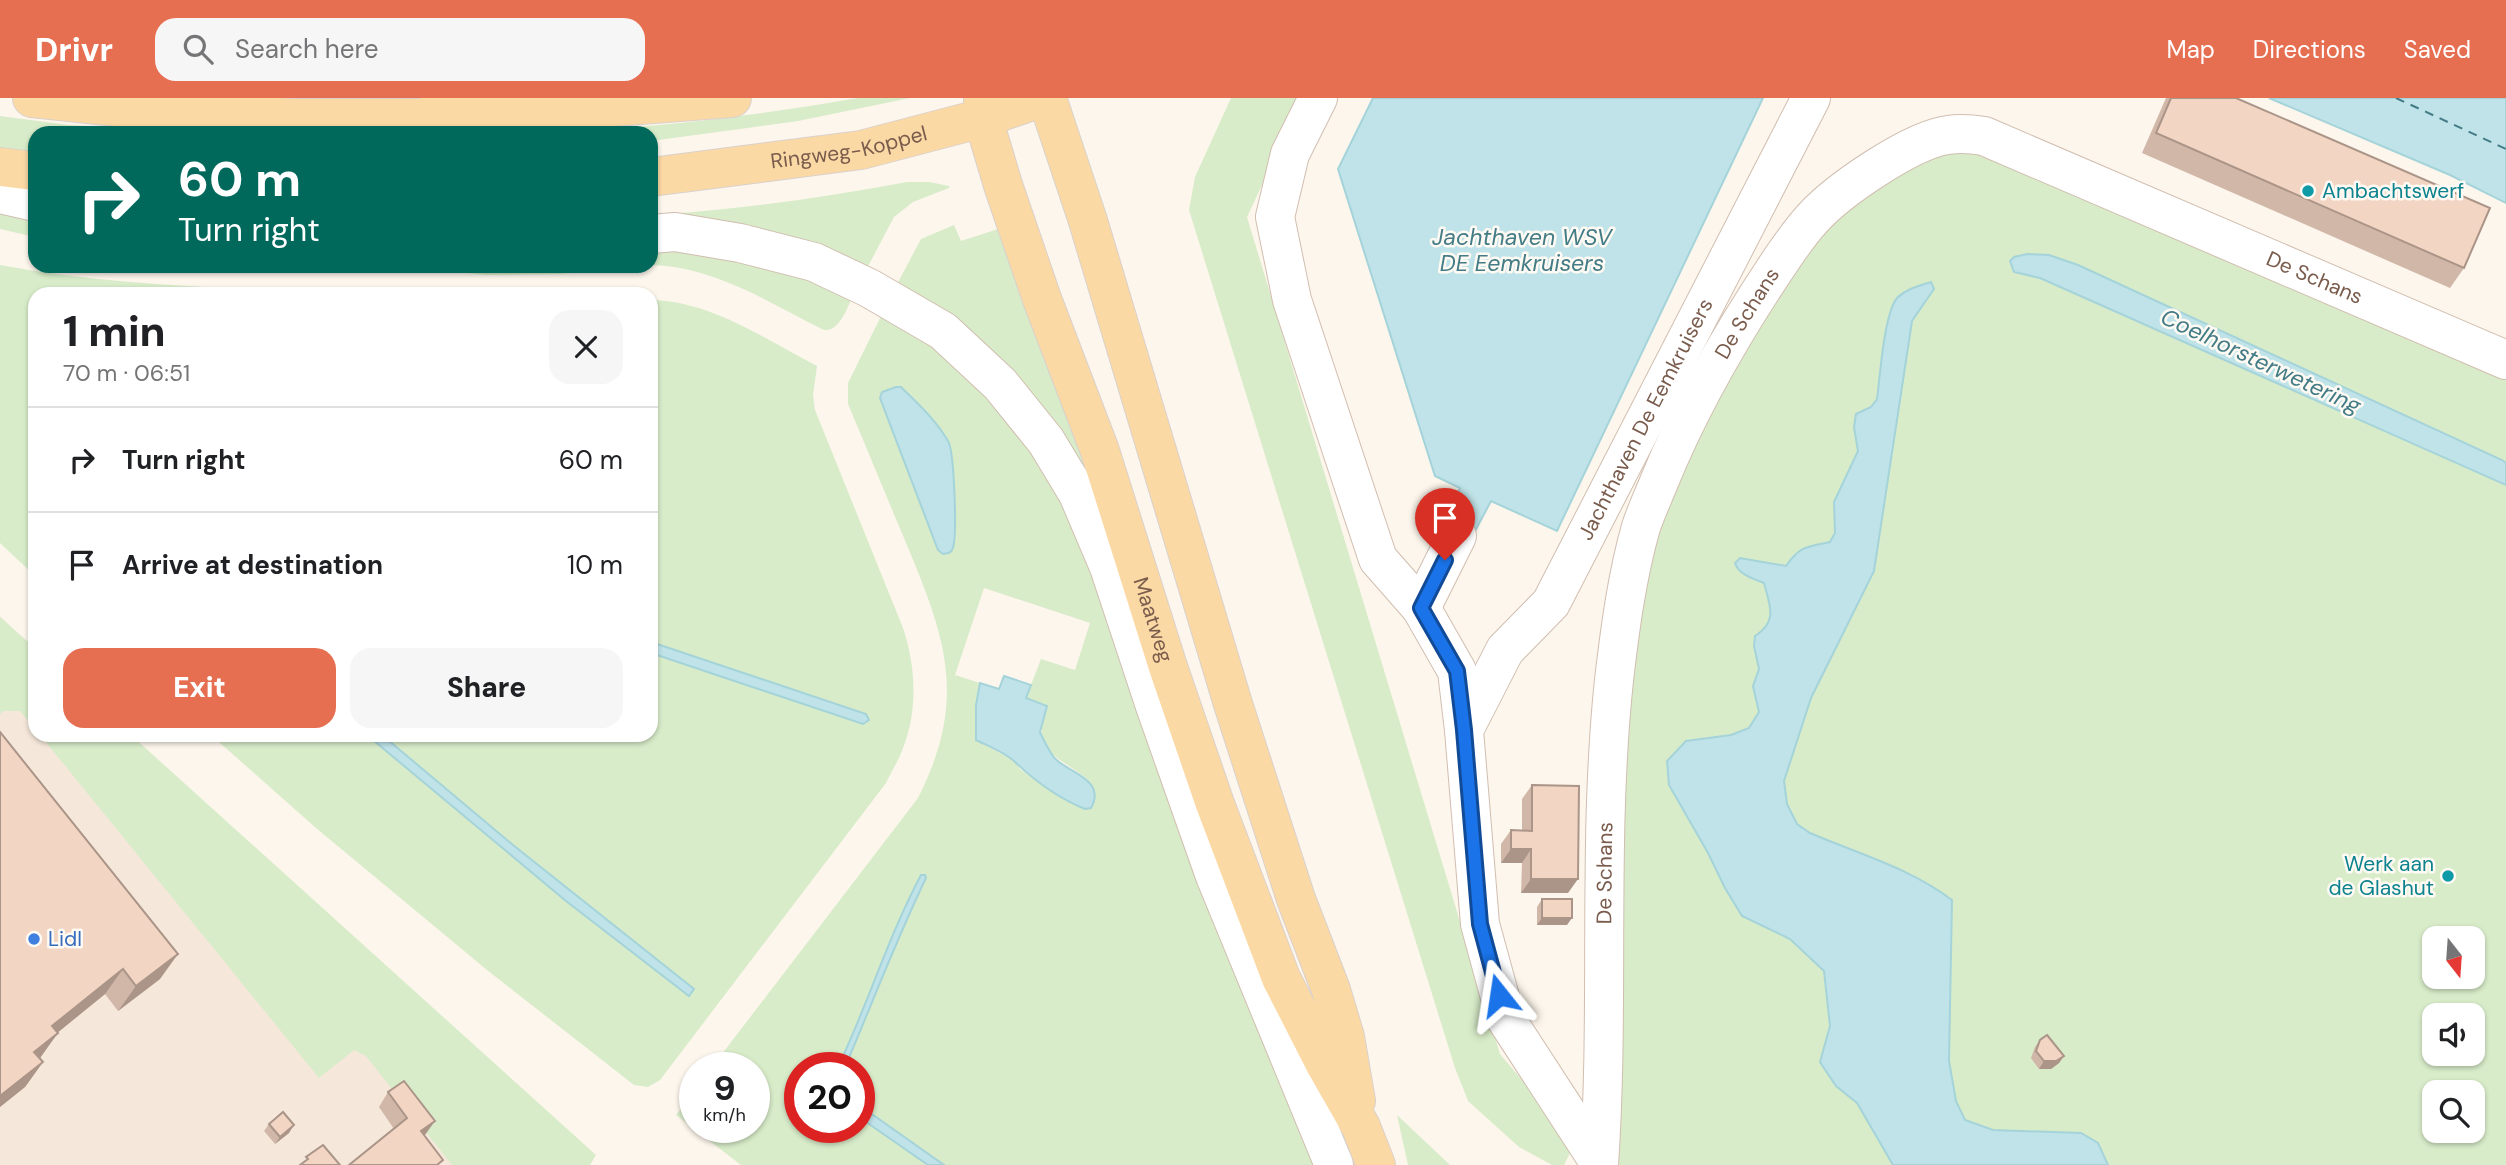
<!DOCTYPE html>
<html lang="en">
<head>
<meta charset="utf-8">
<style>
	body { margin:0; font-family:"DM Sans",sans-serif; background:#f6f6f6; color:#202124; height:100vh; display:flex; flex-direction:column; font-size:26px; white-space:nowrap }
	* { box-sizing:border-box; margin:0 }
	p { font-size:23px; color:#757577 }
	.icon { flex:none; width:38px; height:38px; fill:none; stroke:currentColor; stroke-width:2; stroke-linecap:round; stroke-linejoin:round }
	.map { position:relative; flex:1; overflow:hidden }
	.details { position:absolute; left:28px; top:189px; width:630px; height:455px; display:flex; flex-direction:column; background:#fff; border-radius:21px; box-shadow:0 2px 5px #0004 }
	.details>* { flex:none }
	.hud { position:absolute; left:28px; top:28px; width:630px; height:147px; border-radius:21px; box-shadow:0 2px 5px #0004; background:#00695c; color:#fff; overflow:hidden }
	.needle { width:46px; rotate:163deg }
	.buttons { position:absolute; left:2422px; top:828px; display:grid; gap:14px }
	.buttons a { display:grid; place-items:center; width:63px; height:63px; border-radius:14px; background:#fff; box-shadow:0 2px 5px #0004; font-size:35px }
	.speed { position:absolute; left:679px; top:954px; display:flex; gap:14px; font-size:35px; font-weight:700; text-align:center }
	.speed>* { display:grid; place-content:center; width:91px; height:91px; border-radius:50%; background:#fff; box-shadow:0 2px 5px #0004; line-height:1 }
	.speed small { font-size:18px; font-weight:400 }
	.speed .limit { border:10px solid #d22; background:#fff; color:#111 }
	.pin { position:absolute; display:grid; place-items:center; width:60px; height:60px; color:#fff; margin:-72px -30px; border-radius:50% 50% 50% 0; rotate:-45deg; box-shadow:0 0 7px #0007 }
	.pin .icon { rotate:45deg }
	.me { position:absolute; width:77px; margin:-38px; rotate:345deg; stroke-linejoin:round; filter:drop-shadow(0 0 5px #0008) }
	.turn { display:flex; align-items:center; gap:24px; height:147px; padding:0 35px; font-size:32px }
	.turn .icon { width:91px; height:91px; stroke-width:2.5 }
	.turn b { display:block; font-size:49px; line-height:60px }
	.round { display:grid; place-items:center; flex:none; width:74px; height:74px; border-radius:21px; background:#f6f6f6 }
	.overview { display:flex; align-items:center; justify-content:space-between; height:119px; padding:0 35px }
	h1 { font-size:42px; font-weight:800; line-height:52px }
	.primary-button { display:flex; gap:14px; margin-top:auto; padding:14px 35px }
	.primary-button a { flex:1; height:80px; border-radius:21px; background:#e76f51; color:#fff; font-size:28px; font-weight:800; line-height:80px; text-align:center }
	.primary-button a+a { background:#f6f6f6; color:#202124 }
	ul { padding:0; list-style:none }
	li { display:flex; align-items:center; gap:21px; height:105px; padding:0 35px; border-top:2px solid #e0e0e0 }
	li div { flex:1 }
	li b { display:block; font-size:26px }
	li em { font-style:normal }
	header { display:flex; align-items:center; gap:42px; box-sizing:border-box; height:98px; padding:0 35px; background:#e76f51; color:#fff }
	header strong { font-size:33px }
	nav { display:flex; gap:38px; margin-inline-start:auto; font-size:24px }
	.search { width:490px; height:63px; background:#f6f6f6; display:flex; align-items:center; gap:18px; box-sizing:border-box; padding:0 24px; border-radius:21px; color:#757577; font-size:26px }
	.map>svg:first-child { display:block }
	.residential { fill:#f5e8da }
	.green { fill:#d8ecc9; fill-rule:evenodd }
	.water { fill:#bfe3e8; stroke:#a5d3da; stroke-width:2 }
	.lines { fill:none; stroke-linecap:round; stroke-linejoin:round }
	.ferry { stroke:#437c86; stroke-width:2; stroke-dasharray:9 7; stroke-linecap:butt }
	.minor-casing { stroke:#d1beb0; stroke-width:40 }
	.major-casing { stroke:#dad1cd; stroke-width:40 }
	.minor { stroke:#fff; stroke-width:38 }
	.major { stroke:#fbd9a5; stroke-width:38 }
	.wall { fill:#d1b7a8 }
	.shaded-wall { fill:#aa9588 }
	.building { fill:#f3d5c3; stroke:#aa9588; stroke-width:2 }
	.route-casing { stroke:#114b97; stroke-width:18 }
	.route { stroke:#1a73e8; stroke-width:12 }
	.culture-dot { fill:#0f9aa8; stroke:#fffaf3; stroke-width:2.5 }
	.shop-dot { fill:#3f7fe0; stroke:#fffaf3; stroke-width:2.5 }
	.labels { text-anchor:middle; dominant-baseline:central; stroke-width:5; stroke-linejoin:round; paint-order:stroke }
	.street-label { font-size:21px; fill:#7a5c4d; stroke:#fffaf3 }
	.culture-label { font-size:21px; fill:#0d838f; stroke:#fffaf3; text-anchor:start }
	.shop-label { font-size:21px; fill:#366cbe; stroke:#fffaf3; text-anchor:start }
	.water-label { font-size:23px; font-style:italic; fill:#437c86; stroke:#fffaf3 }
</style>
</head>
<body>
<header>
<strong>Drivr</strong>
<div class="search"><svg class="icon" aria-label="search" viewBox="0 0 24 24"><circle cx="10" cy="10" r="6"/><path d="M15 15l6 6"/></svg>Search here</div>
<nav><a>Map</a><a>Directions</a><a>Saved</a></nav>
</header>
<div class="map">
<svg width="2506" height="1067" viewBox="0 0 2506 1067">
	<rect width="100%" height="100%" fill="#fdf6ec"/>
	<path class="residential" d="M 0,518 L 35,553 L 35,637 L 119,637 L 550,1067 L 0,1067 Z"/>
	<g class="green">
		<path d="M 858,0 L 910,0 L 798,23 L 651,43 L 651,35 L 546,35 C 651,30 754,18 858,0 Z"/>
		<path d="M 1231,0 L 1303,0 L 1247,119 L 1500,956 L 1538,1001 L 1577,1023 L 1570,1055 L 1564,1067 L 1552,1067 L 1519,1049 L 1468,1003 L 1455,970 L 1189,112 L 1195,79 Z"/>
		<path d="M 0,18 L 69,27 L 199,35 L 35,35 L 35,54 L 0,50 Z"/>
		<path d="M 1962,50 L 2506,273 L 2506,365 L 2077,167 C 2055,159 2038,154 2014,159 L 2014,174 L 2040,180 L 2506,387 L 2506,1067 L 2108,1067 L 2098,1045 L 2081,1036 L 1993,1032 L 1965,1022 L 1956,1003 L 1949,963 L 1951,802 L 1858,756 L 1810,735 L 1797,726 L 1787,706 L 1784,683 L 1811,600 L 1874,473 L 1912,223 L 1933,191 L 1884,241 L 1877,301 L 1854,329 L 1858,353 L 1834,404 L 1835,435 L 1830,444 C 1807,448 1799,448 1786,468 L 1740,460 L 1751,481 L 1764,485 C 1770,509 1778,523 1755,538 L 1754,548 L 1759,571 L 1753,588 L 1760,614 L 1749,630 L 1731,637 L 1686,643 L 1669,687 L 1708,755 L 1725,790 L 1742,818 L 1790,841 L 1824,873 L 1830,928 L 1820,964 L 1836,988 L 1857,1005 L 1893,1067 L 1610,1067 L 1630,503 L 1700,331 L 1807,144 L 1916,63 ZM 2434,840 L 2473,840 L 2473,878 L 2434,878 ZM 2434,917 L 2473,917 L 2473,956 L 2434,956 ZM 2434,994 L 2473,994 L 2473,1032 L 2434,1032 Z"/>
		<path d="M 907,84 L 929,84 L 949,88 L 949,90 L 913,104 L 894,119 L 865,174 L 669,116 C 749,110 828,99 907,84 Z"/>
		<path d="M 0,111 L 35,119 L 35,139 L 0,131 Z"/>
		<path d="M 954,127 L 961,143 L 998,131 L 1103,393 L 895,190 L 921,141 Z"/>
		<path d="M 651,150 L 746,160 L 854,196 C 847,209 840,234 824,232 C 768,204 715,169 651,167 Z"/>
		<path d="M 0,167 C 104,187 209,188 314,196 L 35,196 L 35,478 L 0,445 Z"/>
		<path d="M 389,168 L 632,168 L 561,176 L 486,177 Z"/>
		<path d="M 651,202 C 711,203 765,241 817,268 L 813,297 L 815,312 L 903,530 C 916,569 918,612 903,650 C 899,662 891,674 886,685 L 660,982 L 648,989 L 634,987 L 487,872 L 316,730 L 211,637 L 367,637 L 566,803 L 693,891 L 513,747 L 382,637 L 651,637 Z"/>
		<path d="M 884,212 L 912,229 L 986,291 L 1066,402 L 1320,1067 L 741,1067 L 676,1017 L 695,992 L 695,1029 L 754,1029 L 754,970 L 712,969 L 918,700 C 969,599 945,538 904,440 C 885,395 867,351 848,306 L 848,285 ZM 984,490 L 1090,525 L 1075,572 L 1041,561 L 1026,600 L 1043,620 C 1035,661 1069,661 1090,685 L 1094,697 L 1093,708 L 1088,711 L 1072,705 L 1049,692 L 1020,671 L 1015,663 L 976,642 L 976,607 L 980,585 L 955,577 ZM 800,970 L 859,970 L 859,1029 L 800,1029 Z"/>
		<path d="M 0,519 L 35,550 L 35,631 L 20,613 L 3,613 L 0,616 Z"/>
		<path d="M 40,637 L 131,637 L 596,1057 L 590,1067 L 452,1067 L 366,958 L 354,952 L 319,980 Z"/>
		<path d="M 1397,1017 L 1450,1067 L 1408,1067 Z"/>
	</g>
	<g class="water">
		<path d="M 1373,0 L 1763,0 L 1557,433 L 1491,403 L 1472,439 L 1443,424 L 1460,390 L 1435,378 L 1338,71 Z"/>
		<path d="M 2269,0 L 2506,0 L 2506,105 L 2450,77 Z"/>
		<path d="M 2027,156 L 2049,157 L 2078,167 L 2502,362 L 2506,365 L 2506,387 L 2040,180 L 2014,174 L 2010,163 L 2014,159 Z"/>
		<path d="M 1931,184 L 1934,191 L 1912,223 L 1874,473 L 1811,600 L 1784,683 L 1787,706 L 1797,726 L 1810,735 C 1859,756 1910,770 1952,802 L 1949,963 L 1956,1003 L 1965,1022 L 1993,1032 L 2081,1035 L 2098,1045 L 2108,1067 L 1893,1067 L 1857,1005 L 1836,988 L 1820,964 L 1830,928 L 1824,873 L 1790,841 L 1742,818 L 1725,790 L 1708,755 L 1669,687 L 1667,663 L 1686,643 L 1731,637 L 1749,630 L 1759,614 L 1753,588 L 1759,571 L 1754,548 L 1755,538 C 1778,523 1770,508 1764,485 C 1753,481 1738,476 1735,465 L 1740,460 L 1786,468 C 1800,448 1806,449 1830,444 L 1835,435 L 1834,404 L 1858,353 L 1854,329 L 1856,316 L 1871,309 L 1877,301 C 1880,279 1884,216 1897,200 C 1906,191 1919,188 1931,184 Z"/>
		<path d="M 896,289 L 901,289 C 918,306 936,322 948,343 C 954,352 958,442 952,452 C 950,456 947,455 943,456 L 938,452 L 880,300 L 882,294 Z"/>
		<path d="M 651,544 L 866,616 L 869,622 L 863,626 L 651,555 Z"/>
		<path d="M 1004,578 L 1031,587 L 1026,600 L 1047,608 L 1040,634 C 1044,643 1048,651 1053,658 C 1062,673 1108,680 1091,710 L 1085,711 C 1058,700 1035,683 1015,664 C 1006,655 988,648 976,642 L 976,607 L 980,585 L 999,591 Z"/>
		<path d="M 367,637 L 382,637 L 513,747 L 694,891 L 689,898 L 566,803 Z"/>
		<path d="M 921,777 L 925,777 L 926,780 C 896,842 872,906 845,969 L 838,969 C 868,906 888,839 921,777 Z"/>
		<path d="M 859,1007 L 944,1067 L 928,1067 L 859,1019 Z"/>
	</g>
	<g class="lines">
		<path class="ferry" d="M 2396,0 L 2506,51"/>
		<g class="minor-casing">
			<g id="minor">
				<path d="M 1318,0 L 1290,56 L 1275,119 L 1292,202 L 1378,461 L 1421,510 L 1457,573 L 1464,632"/>
				<path d="M 0,96 L 35,104"/>
				<path d="M 651,136 L 675,134 L 740,145 L 814,164 L 869,190 L 943,233 L 1000,286 L 1046,343 L 1078,396 L 1109,469 L 1155,608 L 1215,778 L 1334,1067"/>
				<path d="M 1421,510 L 1457,438"/>
				<path id="s1" d="M 1599,1064 L 1506,921 L 1480,826 L 1464,632 L 1505,552 L 1551,505 L 1811,0"/>
				<path id="s2" d="M 1599,1067 C 1610,905 1597,743 1614,582 C 1620,531 1627,478 1641,429 C 1646,414 1653,399 1659,384 C 1691,305 1735,230 1783,159 C 1792,146 1801,133 1812,121 C 1837,93 1911,42 1948,37 C 1960,35 1972,36 1984,38 L 2506,262"/>
			</g>
		</g>
		<g class="major-casing">
			<g id="major">
				<path d="M 32,0 L 145,12 L 296,20 L 421,19 L 588,11 L 732,0"/>
				<path id="s3" d="M 983,0 L 983,20 L 1003,87 L 1042,201 L 1100,353 L 1168,569 L 1215,706 L 1281,880 L 1325,966 L 1361,1029 L 1376,1067"/>
				<path d="M 1047,0 L 1088,123 L 1233,606 L 1296,801 L 1331,892 L 1345,939 L 1356,1003"/>
				<path d="M 0,69 L 35,73"/>
				<path id="s4" d="M 651,79 L 861,52 L 983,20 L 1041,0"/>
			</g>
		</g>
		<use href="#minor" class="minor"/>
		<use href="#major" class="major"/>
	</g>
	<g class="wall">
		<path d="M 2166,0 L 2236,0 L 2464,170 L 2450,190 L 2142,55 Z"/>
		<path d="M 0,634 L 160,881 L 118,913 L 105,896 L 57,935 L 40,960 L 43,964 L 25,989 L 0,1009 Z"/>
		<path d="M 1532,687 L 1568,795 L 1521,795 L 1522,765 L 1501,765 L 1501,746 L 1511,732 L 1522,733 L 1522,701 Z"/>
		<path d="M 1542,801 L 1567,827 L 1537,827 L 1537,809 Z"/>
		<path d="M 2040,942 L 2064,958 L 2059,965 L 2051,971 L 2039,971 L 2031,960 L 2035,949 Z"/>
		<path d="M 388,994 L 425,1037 L 424,1038 L 394,1031 L 379,1009 Z"/>
		<path d="M 269,1026 L 289,1035 L 275,1046 L 264,1033 Z"/>
	</g>
	<g class="shaded-wall">
		<path d="M 1511,751 L 1531,751 L 1522,765 L 1501,765 Z"/>
		<path d="M 1531,781 L 1578,781 L 1568,795 L 1521,795 Z"/>
		<path d="M 1542,820 L 1572,820 L 1567,827 L 1537,827 Z"/>
		<path d="M 178,856 L 160,881 L 118,913 L 136,888 Z"/>
		<path d="M 123,871 L 105,896 L 35,953 L 52,928 Z"/>
		<path d="M 58,935 L 40,960 L 34,954 Z"/>
		<path d="M 2064,958 L 2059,965 L 2051,971 L 2039,971 L 2044,963 Z"/>
		<path d="M 43,964 L 25,989 L 0,1009 L 0,998 Z"/>
		<path d="M 435,1023 L 425,1037 L 411,1047 L 421,1033 Z"/>
		<path d="M 294,1027 L 289,1035 L 275,1046 L 280,1039 Z"/>
	</g>
	<g class="building">
		<path d="M 2171,0 L 2236,0 L 2490,110 L 2464,170 L 2156,35 Z"/>
		<path d="M 0,634 L 178,856 L 136,888 L 123,871 L 52,928 L 58,935 L 34,954 L 43,964 L 0,998 Z"/>
		<path d="M 1532,687 L 1579,688 L 1578,781 L 1531,781 L 1531,751 L 1511,751 L 1511,732 L 1532,733 Z"/>
		<rect x="1542" y="801" width="30" height="19"/>
		<path d="M 2047,937 L 2064,958 L 2056,963 L 2044,963 L 2036,953 L 2040,942 Z"/>
		<path d="M 404,983 L 435,1023 L 421,1033 L 443,1062 L 437,1067 L 349,1067 L 407,1020 L 388,994 Z"/>
		<path d="M 283,1014 L 294,1027 L 280,1039 L 269,1026 Z"/>
		<path d="M 323,1047 L 340,1067 L 300,1067 L 308,1061 L 306,1059 Z"/>
	</g>
	<g class="lines">
		<g class="route-casing">
			<path id="route" d="M 1445,462 L 1421,510 L 1457,573 L 1464,632 L 1480,826 L 1499,897"/>
		</g>
		<use href="#route" class="route"/>
	</g>
	<g class="culture-dot">
		<circle cx="2308" cy="93" r="7"/>
		<circle cx="2448" cy="778" r="7"/>
	</g>
	<circle class="shop-dot" cx="34" cy="841" r="7"/>
	<g class="labels">
		<g class="street-label">
			<text stroke="none"><textPath href="#s4" startOffset="200">Ringweg-Koppel</textPath></text>
			<text stroke="none"><textPath href="#s2" startOffset="1552">De Schans</textPath></text>
			<text stroke="none"><textPath href="#s2" startOffset="880">De Schans</textPath></text>
			<text stroke="none"><textPath href="#s1" startOffset="826">Jachthaven De Eemkruisers</textPath></text>
			<text stroke="none"><textPath href="#s3" startOffset="550">Maatweg</textPath></text>
			<text stroke="none"><textPath href="#s2" startOffset="292">De Schans</textPath></text>
		</g>
		<g class="culture-label">
			<text x="2322" y="93">Ambachtswerf</text>
			<text x="2434" y="766" text-anchor="end">Werk aan<tspan x="2434" dy="24">de Glashut</tspan></text>
		</g>
		<g class="shop-label">
			<text x="48" y="841">Lidl</text>
		</g>
		<g class="water-label">
			<text x="1522" y="139">Jachthaven WSV<tspan x="1522" dy="26">DE Eemkruisers</tspan></text>
			<text transform="translate(2261 263) rotate(25)">Coelhorsterwetering</text>
		</g>
	</g>
</svg>
<div class="buttons">
<a><svg class="needle" viewBox="-14 -14 28 28"><path d="M0-13l5 13h-10z" fill="#e53935"/><path d="M0 13l5-13h-10z" fill="#757577"/></svg></a>
<a><svg class="icon" aria-label="sound" viewBox="0 0 24 24"><path d="M4 9h4l5-4v14l-5-4H4zM17 9q2 3 0 6"/></svg></a>
<a><svg class="icon" aria-label="search" viewBox="0 0 24 24"><circle cx="10" cy="10" r="6"/><path d="M15 15l6 6"/></svg></a>
</div>
<div class="speed"><div>9<small>km/h</small></div><div class="limit">20</div></div>
<div class="pin" style="left:1445px;top:462px;background:#d93025"><svg class="icon" aria-label="arrive" viewBox="0 0 24 24"><path d="M6 21V4h12l-3 4 3 4H6"/></svg></div>
<svg class="me" style="left:1499px;top:897px" viewBox="-20 -20 40 40"><path d="M0-17L14 15 0 8-14 15z" fill="#1a73e8" stroke="#fff" stroke-width="4"/></svg>
<div class="hud">
<div class="turn"><svg class="icon" aria-label="right" viewBox="0 0 24 24"><path d="M7 20v-9h11M14 6l5 5-5 5"/></svg><div><b>60 m</b>Turn right</div></div>
</div>
<section class="details">
<div class="overview"><div><h1>1 min</h1><p>70 m · 06:51</p></div><a class="round"><svg class="icon" aria-label="close" viewBox="0 0 24 24"><path d="M6 6l12 12M18 6L6 18"/></svg></a></div>
<ul>
<li><svg class="icon" aria-label="right" viewBox="0 0 24 24"><path d="M7 20v-9h11M14 6l5 5-5 5"/></svg><div><b>Turn right</b></div><em>60 m</em></li>
<li><svg class="icon" aria-label="arrive" viewBox="0 0 24 24"><path d="M6 21V4h12l-3 4 3 4H6"/></svg><div><b>Arrive at destination</b></div><em>10 m</em></li>
</ul>
<div class="primary-button"><a>Exit</a><a>Share</a></div>
</section>
</div>
</body>
</html>
